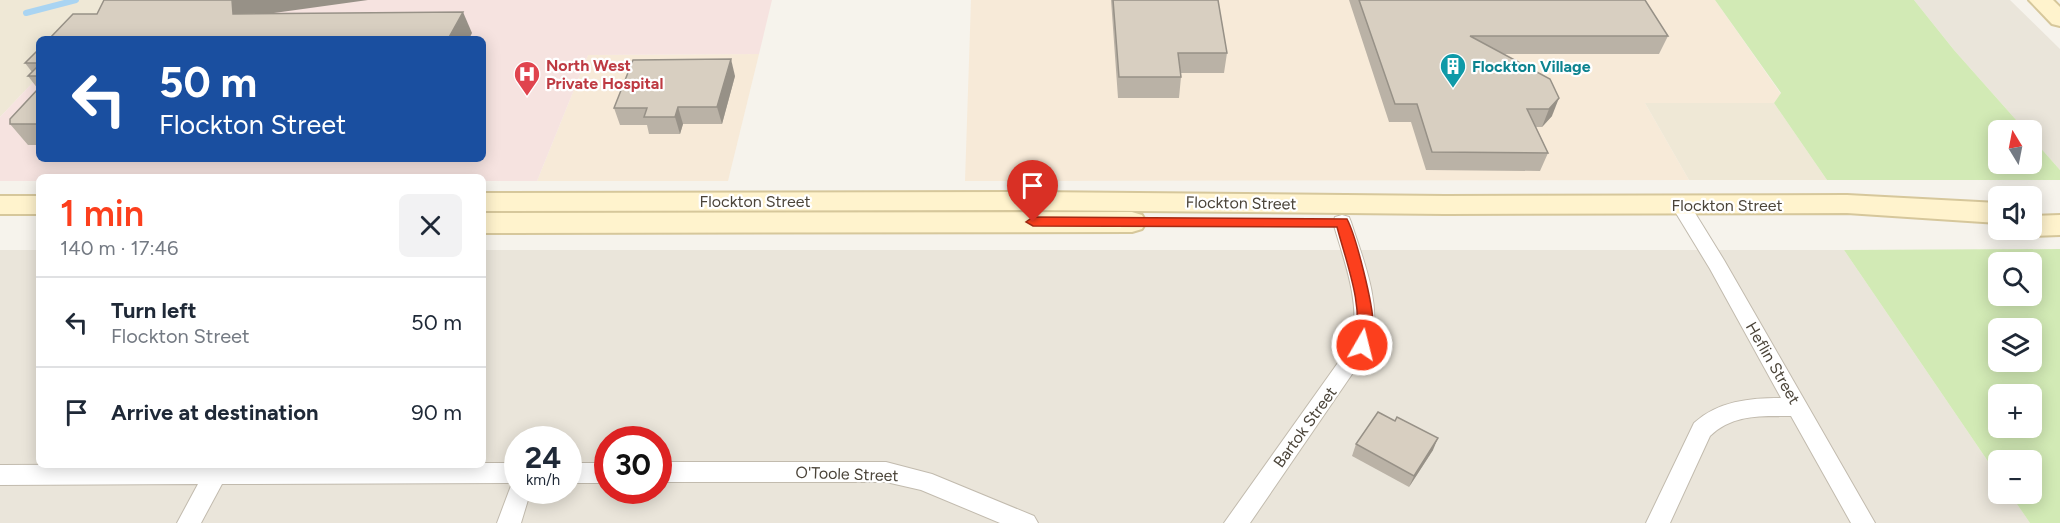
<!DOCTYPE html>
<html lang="en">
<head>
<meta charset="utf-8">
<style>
	body { margin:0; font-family:Figtree,sans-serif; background:#f2f2f3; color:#1f2937; height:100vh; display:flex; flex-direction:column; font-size:22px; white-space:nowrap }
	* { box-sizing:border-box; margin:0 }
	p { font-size:20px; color:#747a83 }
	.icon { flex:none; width:33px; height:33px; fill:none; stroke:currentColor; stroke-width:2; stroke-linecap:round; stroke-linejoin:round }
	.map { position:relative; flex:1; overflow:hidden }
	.sheet { position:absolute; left:36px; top:174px; width:450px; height:294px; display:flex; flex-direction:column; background:#fff; border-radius:9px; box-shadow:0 3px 15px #0003 }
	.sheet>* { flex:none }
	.banner { position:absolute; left:36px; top:36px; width:450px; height:126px; border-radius:9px; box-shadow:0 3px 15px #0003; background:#1a4fa0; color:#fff; overflow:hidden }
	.needle { width:39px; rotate:350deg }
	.fabs { position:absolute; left:1988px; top:120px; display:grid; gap:12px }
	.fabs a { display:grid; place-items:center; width:54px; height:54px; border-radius:9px; background:#fff; box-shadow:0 3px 15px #0003; font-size:30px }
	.speed { position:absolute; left:504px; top:426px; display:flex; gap:12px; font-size:30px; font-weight:700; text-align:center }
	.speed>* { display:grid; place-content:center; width:78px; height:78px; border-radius:50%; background:#fff; box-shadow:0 3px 15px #0003; line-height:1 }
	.speed small { font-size:15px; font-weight:400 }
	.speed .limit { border:9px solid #d22; background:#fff; color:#111 }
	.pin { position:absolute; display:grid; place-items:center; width:51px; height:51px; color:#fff; margin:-62px -26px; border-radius:50% 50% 50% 0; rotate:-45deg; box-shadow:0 0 6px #0007 }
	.pin .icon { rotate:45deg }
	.me { position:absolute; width:66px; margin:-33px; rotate:8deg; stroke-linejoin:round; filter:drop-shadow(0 0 4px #0008) }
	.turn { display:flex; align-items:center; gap:21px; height:126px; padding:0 24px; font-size:27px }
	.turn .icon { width:78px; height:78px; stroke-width:2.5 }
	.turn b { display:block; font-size:42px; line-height:51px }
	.round { display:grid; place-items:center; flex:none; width:63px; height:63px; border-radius:9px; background:#f2f2f3 }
	.headline { display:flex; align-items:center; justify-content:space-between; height:102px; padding:0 24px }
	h1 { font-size:36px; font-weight:600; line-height:45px; color:#fc3f1d }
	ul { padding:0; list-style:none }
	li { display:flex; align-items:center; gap:18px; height:90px; padding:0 24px; border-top:2px solid #e0e1e3 }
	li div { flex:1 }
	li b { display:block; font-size:22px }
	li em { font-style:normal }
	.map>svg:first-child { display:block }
	.residential { fill:#eae5da; fill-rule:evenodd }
	.commercial { fill:#f7ead8 }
	.education { fill:#efe8d6 }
	.medical { fill:#f6e3e0 }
	.green { fill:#d2eab5; fill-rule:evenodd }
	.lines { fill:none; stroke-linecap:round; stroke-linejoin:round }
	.stream { stroke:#a9d4f2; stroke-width:6 }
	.street-casing { stroke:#c2bbae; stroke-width:2 }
	.secondary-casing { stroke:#d6c79b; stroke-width:4 }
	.street { fill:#fff; fill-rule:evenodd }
	.secondary { fill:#fff3cd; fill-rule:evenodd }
	.wall { fill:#bab2a6 }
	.shaded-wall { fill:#979187 }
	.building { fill:#d8cfc1; stroke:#979187; stroke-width:1.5 }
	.route { fill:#fc3f1d; stroke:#a42913; stroke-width:1.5 }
	.labels { text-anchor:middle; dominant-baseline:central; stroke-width:4.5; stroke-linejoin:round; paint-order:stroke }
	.health-label { font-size:16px; font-weight:bold; fill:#be3a42; stroke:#fff; text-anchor:start }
	.culture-label { font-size:16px; font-weight:bold; fill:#0d838f; stroke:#fff; text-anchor:start }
	.street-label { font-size:16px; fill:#4b4439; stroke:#fff }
</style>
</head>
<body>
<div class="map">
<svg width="2060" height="523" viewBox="0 0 2060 523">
	<rect width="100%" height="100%" fill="#f6f3ec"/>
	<g class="residential">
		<path d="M 1914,0 L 2010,0 L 2060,49 L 2060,170 L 2031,137 L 2031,130 L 2025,130 L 1954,50 Z"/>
		<path d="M 0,250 L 39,250 L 39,465 L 483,465 L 483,250 L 1844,250 L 1998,476 L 1998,494 L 2010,494 L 2030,523 L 0,523 ZM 518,440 L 568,440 L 568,490 L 518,490 ZM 608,440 L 658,440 L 658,490 L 608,490 Z"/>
	</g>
	<g class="commercial">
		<path d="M 971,0 L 1715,0 L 1781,94 L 1774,103 L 1645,103 L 1689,180 L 965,181 Z"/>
		<path d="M 759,54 L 728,181 L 537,181 L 588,55 Z"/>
	</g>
	<g class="education">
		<path d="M 0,0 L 111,0 L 74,39 L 39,39 L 39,76 L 0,117 Z"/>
		<path d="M 1645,103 L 1774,103 L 1827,180 L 1689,180 Z"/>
	</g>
	<path class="medical" d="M 111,0 L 772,0 L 759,54 L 588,55 L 537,181 L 483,181 L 483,177 L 39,177 L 39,181 L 0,181 L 0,117 L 39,76 L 39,159 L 483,159 L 483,39 L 74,39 Z"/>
	<g class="green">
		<path d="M 1715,0 L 1914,0 L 1954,50 L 2025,130 L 1998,130 L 1998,164 L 2031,164 L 2031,137 L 2060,170 L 2060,180 L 1827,180 L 1774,103 L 1781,93 Z"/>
		<path d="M 2060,249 L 2060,523 L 2030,523 L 2010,494 L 2031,494 L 2031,460 L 1998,460 L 1998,476 L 1844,250 ZM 1998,262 L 2031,262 L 2031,296 L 1998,296 ZM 1998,328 L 2031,328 L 2031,362 L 1998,362 ZM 1998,394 L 2031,394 L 2031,428 L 1998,428 Z"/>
	</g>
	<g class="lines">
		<path class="stream" d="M 26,13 L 76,0"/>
		<g class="street-casing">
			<g id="street">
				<path d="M 1680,199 L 1687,200 L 1724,260 L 1875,523 L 1851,523 L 1791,416 C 1761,416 1733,414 1710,436 L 1670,523 L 1646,523 L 1694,423 C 1718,401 1750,398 1781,398 L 1710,269 L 1671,205 L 1673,200 Z"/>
				<path d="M 1342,215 L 1349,217 L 1351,222 C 1364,262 1381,302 1372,345 L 1250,523 L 1224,523 L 1352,343 C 1361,302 1344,261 1333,222 L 1335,217 Z"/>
				<path d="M 658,462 L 886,462 L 932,474 L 1034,516 L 1038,523 L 1000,523 L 921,490 L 886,482 L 658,482 Z"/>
				<path d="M 483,463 L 518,463 L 518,490 L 531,490 L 521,523 L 497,523 L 512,483 L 222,484 L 201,523 L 177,523 L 198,484 L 0,485 L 0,465 Z"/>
				<rect x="568" y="463" width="40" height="20"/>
			</g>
		</g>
		<g class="secondary-casing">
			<g id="secondary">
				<path d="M 2029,0 L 2053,0 L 2060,7 L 2060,26 L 2052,24 Z"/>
				<path d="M 1032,192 L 1445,196 L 1847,195 L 1998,203 L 1998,223 L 1847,213 L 1445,214 L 1032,210 L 483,211 L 483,193 Z"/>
				<rect x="0" y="196" width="39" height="18"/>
				<path d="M 1132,212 L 1142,215 L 1146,222 L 1142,229 L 1132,232 L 483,233 L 483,213 Z"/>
				<path d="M 2060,215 L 2060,235 L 2031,236 L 2021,233 L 2019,230 L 2031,230 L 2031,216 Z"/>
			</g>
		</g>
		<use href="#street" class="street"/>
		<use href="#secondary" class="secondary"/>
	</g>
	<g class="wall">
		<path d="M 1111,0 L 1218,0 L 1227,53 L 1224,73 L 1181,73 L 1181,77 L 1179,98 L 1118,98 Z"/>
		<path d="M 1349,0 L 1645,0 L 1668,36 L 1659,54 L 1503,54 L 1550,79 L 1552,116 L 1542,127 L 1536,127 L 1548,153 L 1540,171 L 1426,170 L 1411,122 L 1389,122 Z"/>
		<path d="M 39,49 L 39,145 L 28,145 L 10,124 L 38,89 L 28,76 L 32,72 L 25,63 Z"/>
		<path d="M 735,76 L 722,124 L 683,124 L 680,134 L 649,134 L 647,125 L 620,125 L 614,108 Z"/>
		<path d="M 1356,444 L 1433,450 L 1409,487 L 1352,456 Z"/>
	</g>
	<g class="shaded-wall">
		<path d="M 232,0 L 368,0 L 245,17 L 233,14 Z"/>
		<path d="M 463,12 L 472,33 L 469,39 L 448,39 Z"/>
		<path d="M 731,59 L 735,76 L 722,124 L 717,107 Z"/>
		<path d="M 1559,98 L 1552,116 L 1542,127 L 1549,109 Z"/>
		<path d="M 678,107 L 683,124 L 680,134 L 675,117 Z"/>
		<path d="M 1438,438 L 1433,450 L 1409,487 L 1414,476 Z"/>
	</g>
	<g class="building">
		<path d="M 104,0 L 232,0 L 233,14 L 463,12 L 448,39 L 49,39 L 73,14 L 97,14 Z"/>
		<path d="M 1113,0 L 1218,0 L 1227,53 L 1178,53 L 1181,77 L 1119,77 Z"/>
		<path d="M 1359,0 L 1645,0 L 1668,36 L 1470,36 L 1550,79 L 1559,98 L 1549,109 L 1527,109 L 1548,153 L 1432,152 L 1417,104 L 1395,104 Z"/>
		<path d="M 39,49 L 39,63 L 25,63 Z"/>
		<path d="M 731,59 L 717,107 L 678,107 L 675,117 L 644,117 L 647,108 L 614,108 L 633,60 Z"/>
		<path d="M 39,65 L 39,76 L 28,76 Z"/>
		<path d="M 39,88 L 39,124 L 10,124 L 10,119 Z"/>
		<path d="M 1378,412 L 1395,421 L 1397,417 L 1438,438 L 1414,476 L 1356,444 Z"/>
	</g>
	<path class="route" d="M 1033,217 L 1347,219 C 1356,236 1374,307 1373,326 C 1373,333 1371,342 1367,349 L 1357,349 L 1355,345 C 1364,306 1347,265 1337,227 L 1033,226 L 1026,222 Z"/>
	<defs>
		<g id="building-pin" transform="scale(1.35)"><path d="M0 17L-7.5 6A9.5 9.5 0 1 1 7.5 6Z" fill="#0f9aa8" stroke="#fff"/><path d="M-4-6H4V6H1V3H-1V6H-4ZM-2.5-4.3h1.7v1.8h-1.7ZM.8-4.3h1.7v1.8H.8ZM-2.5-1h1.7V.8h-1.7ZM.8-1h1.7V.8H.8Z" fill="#fff"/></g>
		<g id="hospital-pin" transform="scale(1.35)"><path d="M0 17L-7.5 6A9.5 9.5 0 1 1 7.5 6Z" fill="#e0444e" stroke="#fff"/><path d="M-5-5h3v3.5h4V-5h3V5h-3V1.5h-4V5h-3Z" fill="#fff"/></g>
	</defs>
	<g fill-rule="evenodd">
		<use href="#building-pin" x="1453" y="66"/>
		<use href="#hospital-pin" x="527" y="74"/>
	</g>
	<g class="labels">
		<g class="health-label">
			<text x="546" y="65">North West<tspan x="546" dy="18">Private Hospital</tspan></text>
		</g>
		<g class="culture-label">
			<text x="1472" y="66">Flockton Village</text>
		</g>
		<g class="street-label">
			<text x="755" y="201">Flockton Street</text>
			<text transform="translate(1241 203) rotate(1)">Flockton Street</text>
			<text x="1727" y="205">Flockton Street</text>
			<text transform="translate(1773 363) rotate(60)">Heflin Street</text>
			<text transform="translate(1305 427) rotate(-54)">Bartok Street</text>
			<text transform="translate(847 474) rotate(2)">O'Toole Street</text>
		</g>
	</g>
</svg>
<div class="fabs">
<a><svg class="needle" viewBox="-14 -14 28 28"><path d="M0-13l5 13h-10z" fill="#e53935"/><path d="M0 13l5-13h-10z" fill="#747a83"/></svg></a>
<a><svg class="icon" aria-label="sound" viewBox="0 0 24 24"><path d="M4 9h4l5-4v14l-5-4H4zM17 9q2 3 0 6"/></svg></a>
<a><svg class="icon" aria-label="search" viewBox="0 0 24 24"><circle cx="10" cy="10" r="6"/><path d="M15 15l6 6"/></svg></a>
<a><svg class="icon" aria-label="layers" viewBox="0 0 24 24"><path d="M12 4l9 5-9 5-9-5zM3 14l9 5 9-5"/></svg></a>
<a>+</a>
<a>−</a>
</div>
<div class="speed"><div>24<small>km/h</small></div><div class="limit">30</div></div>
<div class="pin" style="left:1033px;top:222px;background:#d93025"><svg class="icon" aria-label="arrive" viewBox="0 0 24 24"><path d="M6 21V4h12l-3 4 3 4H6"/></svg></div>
<svg class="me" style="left:1362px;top:345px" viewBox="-20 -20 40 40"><circle r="17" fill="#fc3f1d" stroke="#fff" stroke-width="3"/><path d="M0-11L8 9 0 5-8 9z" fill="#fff"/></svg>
<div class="banner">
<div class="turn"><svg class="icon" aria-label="left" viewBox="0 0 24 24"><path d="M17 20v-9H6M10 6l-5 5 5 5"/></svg><div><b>50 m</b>Flockton Street</div></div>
</div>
<section class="sheet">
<div class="headline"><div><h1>1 min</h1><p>140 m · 17:46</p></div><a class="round"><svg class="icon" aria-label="close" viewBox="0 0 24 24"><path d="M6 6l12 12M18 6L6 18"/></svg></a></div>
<ul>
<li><svg class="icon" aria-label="left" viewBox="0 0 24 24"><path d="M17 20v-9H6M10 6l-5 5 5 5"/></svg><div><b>Turn left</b><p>Flockton Street</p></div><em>50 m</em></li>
<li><svg class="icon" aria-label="arrive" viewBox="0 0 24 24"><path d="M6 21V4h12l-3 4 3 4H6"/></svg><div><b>Arrive at destination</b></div><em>90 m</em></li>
</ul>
</section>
</div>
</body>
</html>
